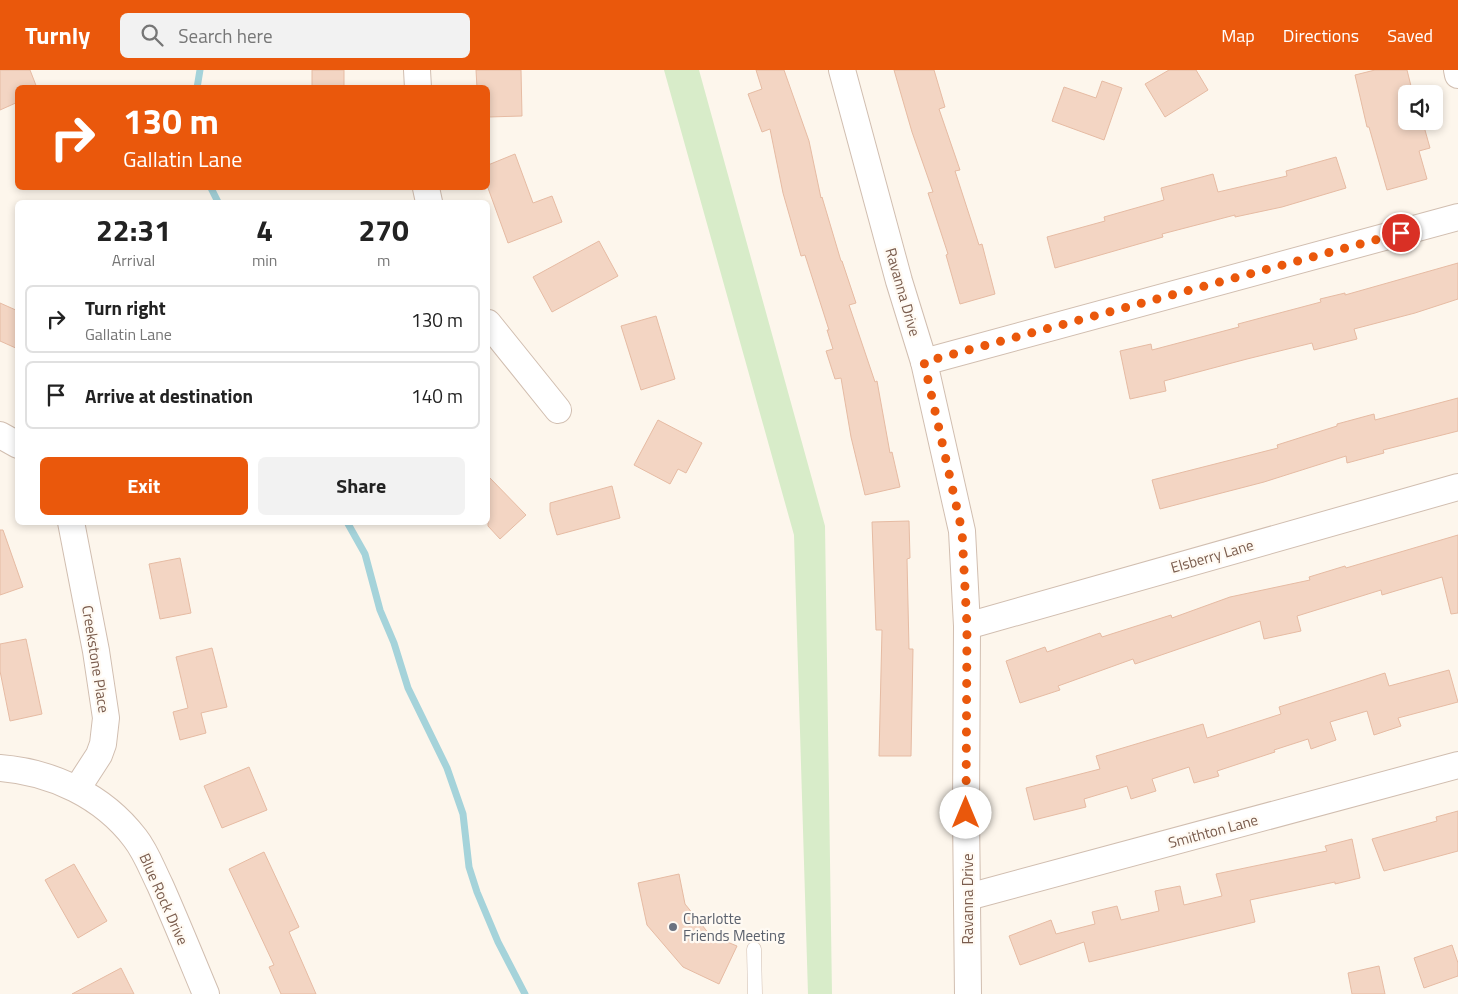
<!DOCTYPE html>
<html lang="en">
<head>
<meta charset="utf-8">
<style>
	body { margin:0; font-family:"Titillium Web",sans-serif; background:#f2f2f2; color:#222; height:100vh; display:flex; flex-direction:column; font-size:19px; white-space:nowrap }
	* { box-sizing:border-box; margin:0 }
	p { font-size:16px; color:#767676 }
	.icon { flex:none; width:28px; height:28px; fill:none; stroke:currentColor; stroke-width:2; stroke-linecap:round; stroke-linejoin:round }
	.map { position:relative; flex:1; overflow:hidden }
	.details { position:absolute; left:15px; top:130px; width:475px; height:325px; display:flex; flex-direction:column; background:#fff; border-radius:8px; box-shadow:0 2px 8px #0003 }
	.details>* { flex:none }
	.hud { position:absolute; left:15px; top:15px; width:475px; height:105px; border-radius:8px; box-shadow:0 2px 8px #0003; background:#ea580c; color:#fff; overflow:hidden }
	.buttons { position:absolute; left:1398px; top:15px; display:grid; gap:10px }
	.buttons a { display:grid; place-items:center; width:45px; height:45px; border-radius:8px; background:#fff; box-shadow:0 2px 8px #0003; font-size:25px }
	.pin { position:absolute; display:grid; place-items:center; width:42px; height:42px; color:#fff; margin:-21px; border:2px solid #fff; border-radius:50%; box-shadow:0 1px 5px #0007 }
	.me { position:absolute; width:55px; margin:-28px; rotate:0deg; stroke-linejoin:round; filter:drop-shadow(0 0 4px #0008) }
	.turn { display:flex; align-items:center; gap:18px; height:105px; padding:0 25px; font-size:22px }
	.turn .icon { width:65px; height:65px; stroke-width:2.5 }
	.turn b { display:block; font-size:35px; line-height:42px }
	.eta { display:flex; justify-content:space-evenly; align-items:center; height:85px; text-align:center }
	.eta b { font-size:30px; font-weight:700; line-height:35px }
	.action { display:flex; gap:10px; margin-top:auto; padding:10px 25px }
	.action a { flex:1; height:58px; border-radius:8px; background:#ea580c; color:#fff; font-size:20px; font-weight:700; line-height:58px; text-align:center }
	.action a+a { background:#f2f2f2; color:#222 }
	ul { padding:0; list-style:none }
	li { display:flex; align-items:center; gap:15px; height:68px; margin:0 10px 8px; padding:0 15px; border:2px solid #e0e0e0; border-radius:8px }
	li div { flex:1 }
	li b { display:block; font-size:19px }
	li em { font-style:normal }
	header { display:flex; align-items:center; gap:30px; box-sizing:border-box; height:70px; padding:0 25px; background:#ea580c; color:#fff }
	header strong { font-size:24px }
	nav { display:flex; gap:28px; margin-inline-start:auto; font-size:18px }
	.search { width:350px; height:45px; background:#f2f2f2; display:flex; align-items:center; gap:12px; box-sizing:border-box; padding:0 18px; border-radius:8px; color:#767676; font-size:19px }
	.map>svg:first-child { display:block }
	.green { fill:#d8ecc9 }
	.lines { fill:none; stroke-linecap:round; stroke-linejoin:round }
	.stream { stroke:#a5d3da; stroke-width:7 }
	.building { fill:#f3d5c3; stroke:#e6bba3 }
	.lane-casing { stroke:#d1beb0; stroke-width:15 }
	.street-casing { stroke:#d1beb0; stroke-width:28 }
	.lane { stroke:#fff; stroke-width:14 }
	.street { stroke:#fff; stroke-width:26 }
	.route { stroke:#ea580c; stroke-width:9; stroke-dasharray:0 16.2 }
	.worship-dot { fill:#6b7280; stroke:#fffaf3; stroke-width:2 }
	.labels { text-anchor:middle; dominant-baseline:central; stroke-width:4.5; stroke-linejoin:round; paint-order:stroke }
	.street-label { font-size:15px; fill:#7a5c4d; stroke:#fffaf3 }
	.worship-label { font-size:15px; fill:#5b616d; stroke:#fffaf3; text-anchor:start }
</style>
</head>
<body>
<header>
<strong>Turnly</strong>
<div class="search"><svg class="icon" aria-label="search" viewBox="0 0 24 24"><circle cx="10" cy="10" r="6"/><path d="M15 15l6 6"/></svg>Search here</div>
<nav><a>Map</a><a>Directions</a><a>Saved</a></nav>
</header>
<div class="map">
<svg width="1458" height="924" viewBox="0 0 1458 924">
	<rect width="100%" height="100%" fill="#fdf6ec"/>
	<path class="green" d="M 664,0 L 699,0 L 825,456 L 832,924 L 808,924 L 794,465 Z"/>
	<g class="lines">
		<g class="stream">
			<path d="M 197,18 L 200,0"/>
			<path d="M 211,118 L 218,132"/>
			<path d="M 347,452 L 365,484 L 380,540 L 394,573 L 408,618 L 447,698 L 463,744 L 469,797 L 477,822 L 498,872 L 525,924"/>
		</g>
	</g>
	<g class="building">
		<path d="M 0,0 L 30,0 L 37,18 L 18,18 L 18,32 L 0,40 Z"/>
		<rect x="312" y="0" width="32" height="18"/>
		<path d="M 476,0 L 521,0 L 522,46 L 488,47 L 488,18 L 477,18 Z"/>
		<path d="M 756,0 L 784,0 L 809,71 L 821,128 L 822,127 L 841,191 L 842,191 L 856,233 L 849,235 L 875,312 L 877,311 L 890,383 L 892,382 L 900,417 L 865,425 L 851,367 L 841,308 L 835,309 L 826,281 L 833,279 L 827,260 L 829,260 L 805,185 L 801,186 L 783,123 L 770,59 L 762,62 L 748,24 L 762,19 Z"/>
		<path d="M 894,0 L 934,0 L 945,37 L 939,39 L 960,100 L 955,101 L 979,175 L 982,174 L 995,224 L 960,234 L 946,185 L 948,184 L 928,123 L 933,122 L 912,62 Z"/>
		<path d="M 1169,0 L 1196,0 L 1208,20 L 1165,47 L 1145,14 Z"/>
		<path d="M 1375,0 L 1407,0 L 1413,24 L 1406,24 L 1406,51 L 1419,51 L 1420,54 L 1423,53 L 1430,78 L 1419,81 L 1427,109 L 1387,120 L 1369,57 L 1367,57 L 1355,5 Z"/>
		<path d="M 1102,11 L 1122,18 L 1104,70 L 1052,51 L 1064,17 L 1096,28 Z"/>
		<path d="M 515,84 L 533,133 L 552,126 L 562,152 L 508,173 L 488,118 L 488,95 Z"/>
		<path d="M 1336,87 L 1346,118 L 1282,137 L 1235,147 L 1235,145 L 1162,164 L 1163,167 L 1055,198 L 1047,167 L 1105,151 L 1104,147 L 1164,130 L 1161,118 L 1213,104 L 1218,122 L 1287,106 L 1286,101 Z"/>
		<path d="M 599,171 L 618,206 L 552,242 L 533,207 Z"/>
		<path d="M 1458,193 L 1458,229 L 1415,243 L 1354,259 L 1357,269 L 1314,280 L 1312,273 L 1247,289 L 1164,311 L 1166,321 L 1130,329 L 1120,281 L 1151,274 L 1152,280 L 1239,257 L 1238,254 L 1321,232 L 1320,229 L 1345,223 L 1345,225 Z"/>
		<path d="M 0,233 L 18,241 L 18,279 L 0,271 Z"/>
		<path d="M 656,246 L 675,309 L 641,320 L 621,256 Z"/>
		<path d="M 1458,328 L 1458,361 L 1383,380 L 1384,383 L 1347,393 L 1346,386 L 1264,412 L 1160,439 L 1152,410 L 1278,378 L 1277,375 L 1337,356 L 1337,354 L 1374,344 L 1375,350 Z"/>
		<path d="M 658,350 L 702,373 L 686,403 L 678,399 L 670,414 L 634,395 Z"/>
		<path d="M 488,406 L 526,445 L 500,469 L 488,456 Z"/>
		<path d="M 612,416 L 620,448 L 557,465 L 550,441 L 550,433 Z"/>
		<path d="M 909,451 L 910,488 L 907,489 L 909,579 L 913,579 L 911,686 L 879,686 L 882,560 L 876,560 L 872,452 Z"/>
		<path d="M 0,460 L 3,460 L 23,517 L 0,525 Z"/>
		<path d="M 1458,465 L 1458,543 L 1451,544 L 1442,507 L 1382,525 L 1381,520 L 1297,546 L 1301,561 L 1264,569 L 1260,551 L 1135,594 L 1133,589 L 1058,616 L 1060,620 L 1020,633 L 1006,591 L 1045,577 L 1047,582 L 1100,563 L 1102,567 L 1171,545 L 1172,548 L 1230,527 L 1310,510 L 1309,507 L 1345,496 L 1346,498 Z"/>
		<path d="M 180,488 L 191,543 L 160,549 L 149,494 Z"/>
		<path d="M 26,569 L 42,644 L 10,651 L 0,601 L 0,574 Z"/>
		<path d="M 212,578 L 227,637 L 201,643 L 206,663 L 180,670 L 173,642 L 188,638 L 176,587 Z"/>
		<path d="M 1449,600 L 1458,632 L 1398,648 L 1401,656 L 1374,665 L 1367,641 L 1330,652 L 1336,670 L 1311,679 L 1308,669 L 1274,680 L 1275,682 L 1217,701 L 1219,706 L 1194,713 L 1189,697 L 1152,709 L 1156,721 L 1131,729 L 1127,716 L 1084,729 L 1086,737 L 1034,750 L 1026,718 L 1100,699 L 1096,686 L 1203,654 L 1207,668 L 1281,644 L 1279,637 L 1385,603 L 1389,616 Z"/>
		<path d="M 249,697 L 267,740 L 222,758 L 204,716 Z"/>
		<path d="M 1458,741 L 1458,781 L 1384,801 L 1372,769 L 1437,751 L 1436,747 Z"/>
		<path d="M 1352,769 L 1360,808 L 1335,814 L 1335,812 L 1250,830 L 1255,852 L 1089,892 L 1084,872 L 1020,895 L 1009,866 L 1051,850 L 1056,864 L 1095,854 L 1092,842 L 1117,836 L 1121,850 L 1159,841 L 1155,821 L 1180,816 L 1184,835 L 1222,826 L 1216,804 L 1327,781 L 1325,776 Z"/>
		<path d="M 264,782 L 299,857 L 289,862 L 316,924 L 281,924 L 269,897 L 274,895 L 229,799 Z"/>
		<path d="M 74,794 L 107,851 L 78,868 L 45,810 Z"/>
		<path d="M 679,804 L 685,834 L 710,865 L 737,876 L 719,914 L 683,897 L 647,855 L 638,813 Z"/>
		<path d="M 1452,875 L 1458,893 L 1458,906 L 1424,918 L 1414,888 Z"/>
		<path d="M 1379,896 L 1385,924 L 1352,924 L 1348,903 Z"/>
		<path d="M 121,898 L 134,924 L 72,924 Z"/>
	</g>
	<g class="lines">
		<g class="lane-casing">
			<path id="lane" d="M 754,879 L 755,924"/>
		</g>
		<g class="street-casing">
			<g id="street">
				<path d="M 417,0 L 418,18"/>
				<path d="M 842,0 L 899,211 L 924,292 L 962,461 L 967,556 L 966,743 L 968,924"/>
				<path d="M 1457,0 L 1458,5"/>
				<path d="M 426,118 L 429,132"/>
				<path d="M 488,253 L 558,340"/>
				<path d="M 924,292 L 1458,147"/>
				<path d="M 0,365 L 18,375"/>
				<path d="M 71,452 L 96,581 L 106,648 L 103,674 L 99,685 L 77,719"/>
				<path d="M 967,556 L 1458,417"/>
				<path d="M 0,698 C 52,702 103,726 135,768 C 146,782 152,799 160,815 C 176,851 191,888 206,924"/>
				<path d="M 968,827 L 1458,695"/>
			</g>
		</g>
		<use href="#lane" class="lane"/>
		<use href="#street" class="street"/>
	</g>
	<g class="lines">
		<path class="route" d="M 966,743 L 967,556 L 962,461 L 924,292 L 1401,163"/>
	</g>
	<circle class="worship-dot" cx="673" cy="857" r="5"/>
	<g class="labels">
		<g class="street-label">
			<text transform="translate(903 222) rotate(74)">Ravanna Drive</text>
			<text transform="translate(1212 486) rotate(-16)">Elsberry Lane</text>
			<text transform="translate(96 589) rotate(81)">Creekstone Place</text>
			<text transform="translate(1213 761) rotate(-15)">Smithton Lane</text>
			<text transform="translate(164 829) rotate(66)">Blue Rock Drive</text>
			<text transform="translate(967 829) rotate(-90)">Ravanna Drive</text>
		</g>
		<g class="worship-label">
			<text x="683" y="848">Charlotte<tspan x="683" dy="17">Friends Meeting</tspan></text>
		</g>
	</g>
</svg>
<div class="buttons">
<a><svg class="icon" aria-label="sound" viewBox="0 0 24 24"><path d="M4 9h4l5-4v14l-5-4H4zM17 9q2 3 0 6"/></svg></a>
</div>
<div class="pin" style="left:1401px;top:163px;background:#d93025"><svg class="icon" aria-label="arrive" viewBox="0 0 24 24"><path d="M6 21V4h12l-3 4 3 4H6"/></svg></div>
<svg class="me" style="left:966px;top:743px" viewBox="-20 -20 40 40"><circle r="19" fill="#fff"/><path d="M0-13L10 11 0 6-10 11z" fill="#ea580c"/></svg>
<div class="hud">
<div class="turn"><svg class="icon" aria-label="right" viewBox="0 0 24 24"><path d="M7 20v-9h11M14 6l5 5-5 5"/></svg><div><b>130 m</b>Gallatin Lane</div></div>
</div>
<section class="details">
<div class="eta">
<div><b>22:31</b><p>Arrival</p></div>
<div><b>4</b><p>min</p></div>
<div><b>270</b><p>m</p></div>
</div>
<ul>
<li><svg class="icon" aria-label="right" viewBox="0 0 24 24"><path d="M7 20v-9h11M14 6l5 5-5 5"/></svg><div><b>Turn right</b><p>Gallatin Lane</p></div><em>130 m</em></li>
<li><svg class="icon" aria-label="arrive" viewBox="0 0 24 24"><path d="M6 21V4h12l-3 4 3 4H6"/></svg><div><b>Arrive at destination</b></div><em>140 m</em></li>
</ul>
<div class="action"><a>Exit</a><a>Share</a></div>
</section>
</div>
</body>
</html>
